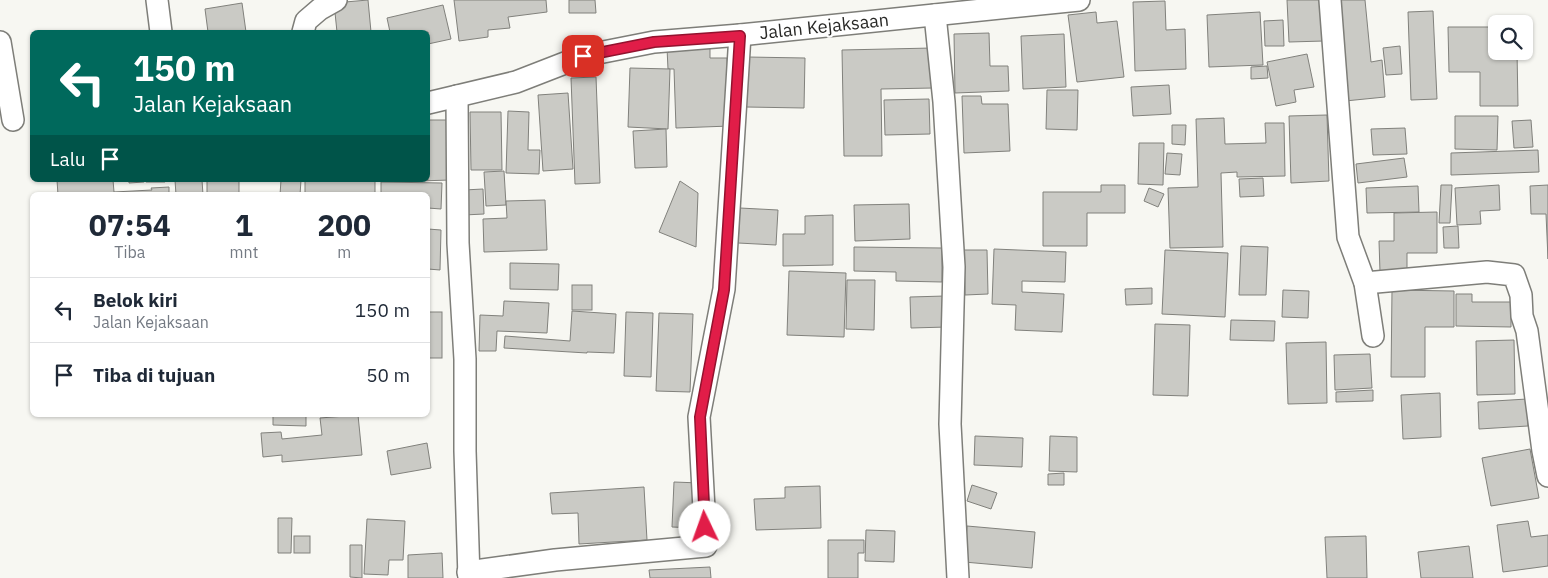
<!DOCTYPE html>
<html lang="id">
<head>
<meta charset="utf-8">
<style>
	body { margin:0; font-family:"IBM Plex Sans",sans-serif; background:#f2f2f3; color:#1f2937; height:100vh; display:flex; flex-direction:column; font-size:19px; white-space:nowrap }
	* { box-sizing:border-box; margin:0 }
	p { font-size:16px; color:#747a83 }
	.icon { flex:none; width:28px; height:28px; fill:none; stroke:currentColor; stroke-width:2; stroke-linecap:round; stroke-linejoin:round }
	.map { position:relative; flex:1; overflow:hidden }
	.details { position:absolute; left:30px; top:192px; width:400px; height:225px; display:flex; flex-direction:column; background:#fff; border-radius:8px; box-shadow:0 1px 4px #0004 }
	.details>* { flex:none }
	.guide { position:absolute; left:30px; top:30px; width:400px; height:152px; border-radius:8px; box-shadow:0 1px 4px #0004; background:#00695c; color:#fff; overflow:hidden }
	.tools { position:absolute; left:1488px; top:15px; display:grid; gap:10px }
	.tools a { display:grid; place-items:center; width:45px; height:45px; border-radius:8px; background:#fff; box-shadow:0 1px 4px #0004; font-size:25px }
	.pin { position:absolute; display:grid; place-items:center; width:42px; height:42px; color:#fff; margin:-21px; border-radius:10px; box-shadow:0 2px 8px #0006 }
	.me { position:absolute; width:55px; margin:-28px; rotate:357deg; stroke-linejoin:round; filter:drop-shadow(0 0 4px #0008) }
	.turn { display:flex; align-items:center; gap:18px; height:105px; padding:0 20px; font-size:22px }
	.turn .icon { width:65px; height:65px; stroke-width:2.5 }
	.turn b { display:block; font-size:35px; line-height:42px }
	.then { display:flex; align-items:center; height:48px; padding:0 20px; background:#0003; gap:10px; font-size:19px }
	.eta { display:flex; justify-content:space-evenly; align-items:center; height:85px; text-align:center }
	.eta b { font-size:30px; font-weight:800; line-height:35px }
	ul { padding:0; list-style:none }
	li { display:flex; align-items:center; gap:15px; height:65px; padding:0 20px; border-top:1px solid #e0e1e3 }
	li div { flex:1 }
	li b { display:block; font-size:19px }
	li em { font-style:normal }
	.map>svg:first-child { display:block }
	.building { fill:#cacac5; stroke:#81817c }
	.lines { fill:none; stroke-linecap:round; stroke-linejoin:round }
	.minor-casing { stroke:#7e7e79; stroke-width:24 }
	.minor { stroke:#fff; stroke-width:21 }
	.route-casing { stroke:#92132f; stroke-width:12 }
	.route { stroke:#e11d48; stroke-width:9 }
	.labels { text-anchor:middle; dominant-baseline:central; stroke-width:4.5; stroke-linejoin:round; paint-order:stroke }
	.street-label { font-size:18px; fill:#292927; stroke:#fff }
</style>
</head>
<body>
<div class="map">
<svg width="1548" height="578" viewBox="0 0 1548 578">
	<rect width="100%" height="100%" fill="#f7f7f2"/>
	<g class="building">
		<path d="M 368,0 L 371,32 L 337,32 L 334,3 Z"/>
		<path d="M 454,0 L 546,0 L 547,12 L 508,17 L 510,28 L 488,30 L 488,37 L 459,41 Z"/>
		<path d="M 569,0 L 595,0 L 596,13 L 569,13 Z"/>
		<path d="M 1287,0 L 1322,0 L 1324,41 L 1289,42 Z"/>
		<path d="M 1334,0 L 1365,0 L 1371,62 L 1382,60 L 1385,97 L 1345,101 Z"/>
		<path d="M 1165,1 L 1166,30 L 1185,29 L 1186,69 L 1135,71 L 1133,2 Z"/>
		<path d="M 242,3 L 246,32 L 208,32 L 205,9 Z"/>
		<path d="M 443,5 L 451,39 L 428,44 L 428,32 L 390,32 L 387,18 Z"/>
		<path d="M 1433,11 L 1437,99 L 1411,100 L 1408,12 Z"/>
		<path d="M 1096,12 L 1097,23 L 1117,21 L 1124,77 L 1077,82 L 1068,15 Z"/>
		<path d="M 1260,12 L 1263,65 L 1209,67 L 1207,15 Z"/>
		<path d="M 1283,20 L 1284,46 L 1265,46 L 1264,21 Z"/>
		<path d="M 1448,27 L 1496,27 L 1496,51 L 1517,51 L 1518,106 L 1480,106 L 1480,72 L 1449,72 Z"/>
		<path d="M 989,33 L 990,66 L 1008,66 L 1009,91 L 955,93 L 954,34 Z"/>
		<path d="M 1064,34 L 1066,87 L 1023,89 L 1021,36 Z"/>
		<path d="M 710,46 L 710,58 L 727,58 L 730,126 L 676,128 L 674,69 L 668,69 L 667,48 Z"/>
		<path d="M 1400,46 L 1402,74 L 1386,75 L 1383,48 Z"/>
		<path d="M 932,48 L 933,88 L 881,89 L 882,156 L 844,156 L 842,50 Z"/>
		<path d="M 1307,54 L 1314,87 L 1294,90 L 1296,102 L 1276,106 L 1267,62 Z"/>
		<path d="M 747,57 L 805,58 L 804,108 L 746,107 Z"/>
		<path d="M 1267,66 L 1268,78 L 1251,79 L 1251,67 Z"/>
		<path d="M 630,68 L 670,69 L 668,129 L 628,127 Z"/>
		<path d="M 596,77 L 600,183 L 575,184 L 571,78 Z"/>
		<path d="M 1169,85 L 1171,114 L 1133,116 L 1131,87 Z"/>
		<path d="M 1047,90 L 1078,90 L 1077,130 L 1046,129 Z"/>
		<path d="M 568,93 L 573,169 L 543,171 L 538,95 Z"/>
		<path d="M 962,96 L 981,96 L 982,104 L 1008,104 L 1010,151 L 964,153 Z"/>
		<path d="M 929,99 L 930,134 L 885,135 L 884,100 Z"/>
		<path d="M 508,111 L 529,112 L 528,150 L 540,150 L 539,174 L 506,173 Z"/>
		<path d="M 470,112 L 501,112 L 502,170 L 471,170 Z"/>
		<path d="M 1327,115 L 1329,181 L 1291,183 L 1289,116 Z"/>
		<path d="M 1455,116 L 1498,116 L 1497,150 L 1455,149 Z"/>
		<path d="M 1224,118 L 1225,144 L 1266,143 L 1265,123 L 1284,123 L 1285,176 L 1237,177 L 1237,172 L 1221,173 L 1223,247 L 1170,248 L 1168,188 L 1198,187 L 1196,119 Z"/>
		<path d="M 428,120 L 447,120 L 450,180 L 419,181 L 419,180 L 428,180 Z"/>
		<path d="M 1531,120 L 1533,147 L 1514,148 L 1512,121 Z"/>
		<path d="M 1172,125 L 1186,125 L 1185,145 L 1172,144 Z"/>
		<path d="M 1405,128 L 1407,154 L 1373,155 L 1371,129 Z"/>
		<path d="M 666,129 L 667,167 L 635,168 L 633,131 Z"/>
		<path d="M 1139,143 L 1164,143 L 1163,185 L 1138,184 Z"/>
		<path d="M 1538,150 L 1539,172 L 1451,175 L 1451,153 Z"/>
		<path d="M 1167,153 L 1182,154 L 1180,175 L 1165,174 Z"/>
		<path d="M 1404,158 L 1407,177 L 1358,183 L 1356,164 Z"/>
		<path d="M 504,171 L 506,205 L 486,206 L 484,172 Z"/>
		<path d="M 1263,178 L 1264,196 L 1240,197 L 1239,179 Z"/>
		<path d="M 57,180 L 113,180 L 114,192 L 152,190 L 151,188 L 169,187 L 169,195 L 58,195 Z"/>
		<path d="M 129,180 L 144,180 L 144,182 L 129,183 Z"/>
		<path d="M 145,180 L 165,180 L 165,182 L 146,182 Z"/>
		<path d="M 175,180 L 202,180 L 203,195 L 176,195 Z"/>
		<rect x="207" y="180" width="32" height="15"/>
		<path d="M 281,180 L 301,180 L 300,195 L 280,195 Z"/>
		<rect x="305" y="180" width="70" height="15"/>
		<path d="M 680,181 L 698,193 L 696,247 L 659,232 Z"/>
		<path d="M 381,182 L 442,183 L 441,209 L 428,208 L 428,195 L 381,195 Z"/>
		<path d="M 1101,185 L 1125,185 L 1125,213 L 1087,213 L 1087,246 L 1043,246 L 1043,192 L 1101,192 Z"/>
		<path d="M 1441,185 L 1452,185 L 1450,223 L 1439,223 Z"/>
		<path d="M 1499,185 L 1500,210 L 1480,211 L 1481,224 L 1457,225 L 1455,188 Z"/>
		<path d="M 1548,185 L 1548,259 L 1546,214 L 1531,214 L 1530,186 Z"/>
		<path d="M 1418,186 L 1419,212 L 1367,213 L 1366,188 Z"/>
		<path d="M 1149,188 L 1164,194 L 1158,207 L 1144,201 Z"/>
		<path d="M 483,189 L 484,214 L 464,215 L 464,190 Z"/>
		<path d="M 545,200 L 547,250 L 484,252 L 483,219 L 507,218 L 506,201 Z"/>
		<path d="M 909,204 L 910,239 L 855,241 L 854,205 Z"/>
		<path d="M 740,208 L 778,210 L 776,245 L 738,243 Z"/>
		<path d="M 1437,212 L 1437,253 L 1407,253 L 1407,272 L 1380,272 L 1379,241 L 1394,241 L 1394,213 Z"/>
		<path d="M 833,215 L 833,265 L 783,266 L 783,234 L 805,234 L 805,216 Z"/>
		<path d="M 1458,226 L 1459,248 L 1444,248 L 1443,227 Z"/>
		<path d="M 428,229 L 441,230 L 440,270 L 428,269 Z"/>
		<path d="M 1241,246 L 1268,247 L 1266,295 L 1239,295 Z"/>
		<path d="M 854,247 L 942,248 L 942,282 L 896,281 L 896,272 L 854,271 Z"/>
		<path d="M 994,249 L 1066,252 L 1065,282 L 1022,281 L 1022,292 L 1064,294 L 1062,332 L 1015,330 L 1016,305 L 992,304 Z"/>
		<path d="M 964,250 L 987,250 L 988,294 L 965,295 Z"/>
		<path d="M 1165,250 L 1228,253 L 1225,317 L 1162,314 Z"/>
		<path d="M 510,263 L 559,264 L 558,290 L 510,289 Z"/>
		<path d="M 789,271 L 846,273 L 844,337 L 787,335 Z"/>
		<path d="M 847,280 L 875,280 L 874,330 L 846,329 Z"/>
		<rect x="572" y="285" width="20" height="25"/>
		<path d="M 1152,288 L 1152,304 L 1126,305 L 1125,289 Z"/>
		<path d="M 1283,290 L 1309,291 L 1308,318 L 1282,317 Z"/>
		<path d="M 1392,290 L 1454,291 L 1454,327 L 1425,327 L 1425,377 L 1391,377 Z"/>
		<path d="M 1456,294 L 1472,294 L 1472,302 L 1511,302 L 1511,327 L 1456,326 Z"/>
		<path d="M 945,296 L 947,327 L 911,328 L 910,297 Z"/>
		<path d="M 504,301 L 549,303 L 547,333 L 497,331 L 496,351 L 479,351 L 480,315 L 503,316 Z"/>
		<path d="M 572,311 L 616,314 L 614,353 L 587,352 L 587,353 L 504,348 L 505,336 L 570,341 Z"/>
		<rect x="428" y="312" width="14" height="46"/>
		<path d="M 626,312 L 653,313 L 651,377 L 624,376 Z"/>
		<path d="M 659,313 L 693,314 L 690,392 L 656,391 Z"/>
		<path d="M 1231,320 L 1275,321 L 1274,341 L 1230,340 Z"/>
		<path d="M 1155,324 L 1190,325 L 1188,396 L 1153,395 Z"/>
		<path d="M 1514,340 L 1515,394 L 1477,395 L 1476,341 Z"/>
		<path d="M 1326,342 L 1327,403 L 1288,404 L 1286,343 Z"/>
		<path d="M 1370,354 L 1372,388 L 1335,390 L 1334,355 Z"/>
		<path d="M 1373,390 L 1373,401 L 1336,402 L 1336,392 Z"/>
		<path d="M 1440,393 L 1441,437 L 1403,439 L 1401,395 Z"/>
		<path d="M 1527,399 L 1528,426 L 1479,429 L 1478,402 Z"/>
		<path d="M 273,415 L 306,415 L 306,426 L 273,425 Z"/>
		<path d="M 358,415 L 362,455 L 282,462 L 282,455 L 263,457 L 261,433 L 281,432 L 282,439 L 322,435 L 320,418 Z"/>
		<path d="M 975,436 L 1023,438 L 1022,467 L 974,465 Z"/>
		<path d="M 1050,436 L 1077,437 L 1077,472 L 1049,471 Z"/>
		<path d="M 427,443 L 431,468 L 391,475 L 387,451 Z"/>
		<path d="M 1530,449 L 1539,498 L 1491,506 L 1482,458 Z"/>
		<path d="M 1064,473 L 1064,485 L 1048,485 L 1048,474 Z"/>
		<path d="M 674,482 L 700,483 L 698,528 L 672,527 Z"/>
		<path d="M 972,485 L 997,493 L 991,509 L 967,501 Z"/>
		<path d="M 820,486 L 821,528 L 756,530 L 754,499 L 785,498 L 785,487 Z"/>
		<path d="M 644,487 L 647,540 L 579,544 L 578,513 L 552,514 L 550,493 Z"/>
		<path d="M 278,518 L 292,518 L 291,553 L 278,553 Z"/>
		<path d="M 367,519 L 405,521 L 403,560 L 389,560 L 388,575 L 364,574 Z"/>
		<path d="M 1528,521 L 1531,537 L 1548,535 L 1548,566 L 1503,572 L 1497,525 Z"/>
		<path d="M 967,526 L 1035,532 L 1032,568 L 964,562 Z"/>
		<path d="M 866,530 L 895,531 L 894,562 L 865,561 Z"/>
		<rect x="294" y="536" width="16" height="17"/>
		<path d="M 1366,536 L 1367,578 L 1327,578 L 1325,537 Z"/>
		<path d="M 828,540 L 864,540 L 864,553 L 858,553 L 858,578 L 828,578 Z"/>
		<path d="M 350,545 L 362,545 L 362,578 L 350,577 Z"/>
		<path d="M 1469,546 L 1473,578 L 1421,578 L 1418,552 Z"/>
		<path d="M 442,553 L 443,578 L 408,578 L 408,555 Z"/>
		<path d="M 710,567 L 711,578 L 650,578 L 649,570 Z"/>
	</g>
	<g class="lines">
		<g class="minor-casing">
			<g id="minor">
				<path d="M 157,0 L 161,32"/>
				<path d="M 1330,0 L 1348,237 L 1365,283 L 1373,336"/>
				<path d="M 935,15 L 944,102 L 954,267 L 950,424 L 958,578"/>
				<path d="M 303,32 L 306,21 L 320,9 L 336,0"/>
				<path d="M 0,42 L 13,120"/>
				<path d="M 457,96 L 458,243 L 465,359 L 465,451 L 469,578"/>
				<path d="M 428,103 L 516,82 L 583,56 L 654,42 L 740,35 L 1079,0"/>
				<path d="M 1365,283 L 1487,272 L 1514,275 L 1521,295 L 1522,316 L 1527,331 L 1543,451 L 1548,476"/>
				<path d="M 468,572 L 555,560 L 706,546 L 699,417 L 724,289 L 740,35"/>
			</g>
		</g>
		<use href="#minor" class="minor"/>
	</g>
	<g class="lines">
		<g class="route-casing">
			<path id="route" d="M 583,56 L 654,42 L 740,36 L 724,290 L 700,417 L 705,527"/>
		</g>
		<use href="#route" class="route"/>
	</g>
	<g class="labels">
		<g class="street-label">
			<text transform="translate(824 26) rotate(-6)">Jalan Kejaksaan</text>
		</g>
	</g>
</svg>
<div class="tools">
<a><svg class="icon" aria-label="search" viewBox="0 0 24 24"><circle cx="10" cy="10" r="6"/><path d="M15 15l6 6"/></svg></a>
</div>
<div class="pin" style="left:583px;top:56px;background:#d93025"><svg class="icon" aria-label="arrive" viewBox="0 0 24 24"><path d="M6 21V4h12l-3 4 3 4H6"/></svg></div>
<svg class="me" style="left:705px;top:527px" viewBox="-20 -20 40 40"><circle r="19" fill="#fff"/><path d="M0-13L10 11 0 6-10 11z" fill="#e11d48"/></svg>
<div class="guide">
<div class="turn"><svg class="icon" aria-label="left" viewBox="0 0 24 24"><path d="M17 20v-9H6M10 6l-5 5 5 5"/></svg><div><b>150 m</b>Jalan Kejaksaan</div></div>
<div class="then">Lalu<svg class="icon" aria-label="arrive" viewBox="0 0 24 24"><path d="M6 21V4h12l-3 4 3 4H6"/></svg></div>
</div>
<section class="details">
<div class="eta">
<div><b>07:54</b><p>Tiba</p></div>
<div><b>1</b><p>mnt</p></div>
<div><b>200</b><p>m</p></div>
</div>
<ul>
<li><svg class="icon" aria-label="left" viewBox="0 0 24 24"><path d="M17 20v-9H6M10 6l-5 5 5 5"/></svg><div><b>Belok kiri</b><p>Jalan Kejaksaan</p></div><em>150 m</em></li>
<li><svg class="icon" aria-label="arrive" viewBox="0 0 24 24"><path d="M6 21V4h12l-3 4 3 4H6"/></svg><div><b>Tiba di tujuan</b></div><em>50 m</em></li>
</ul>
</section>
</div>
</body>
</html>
